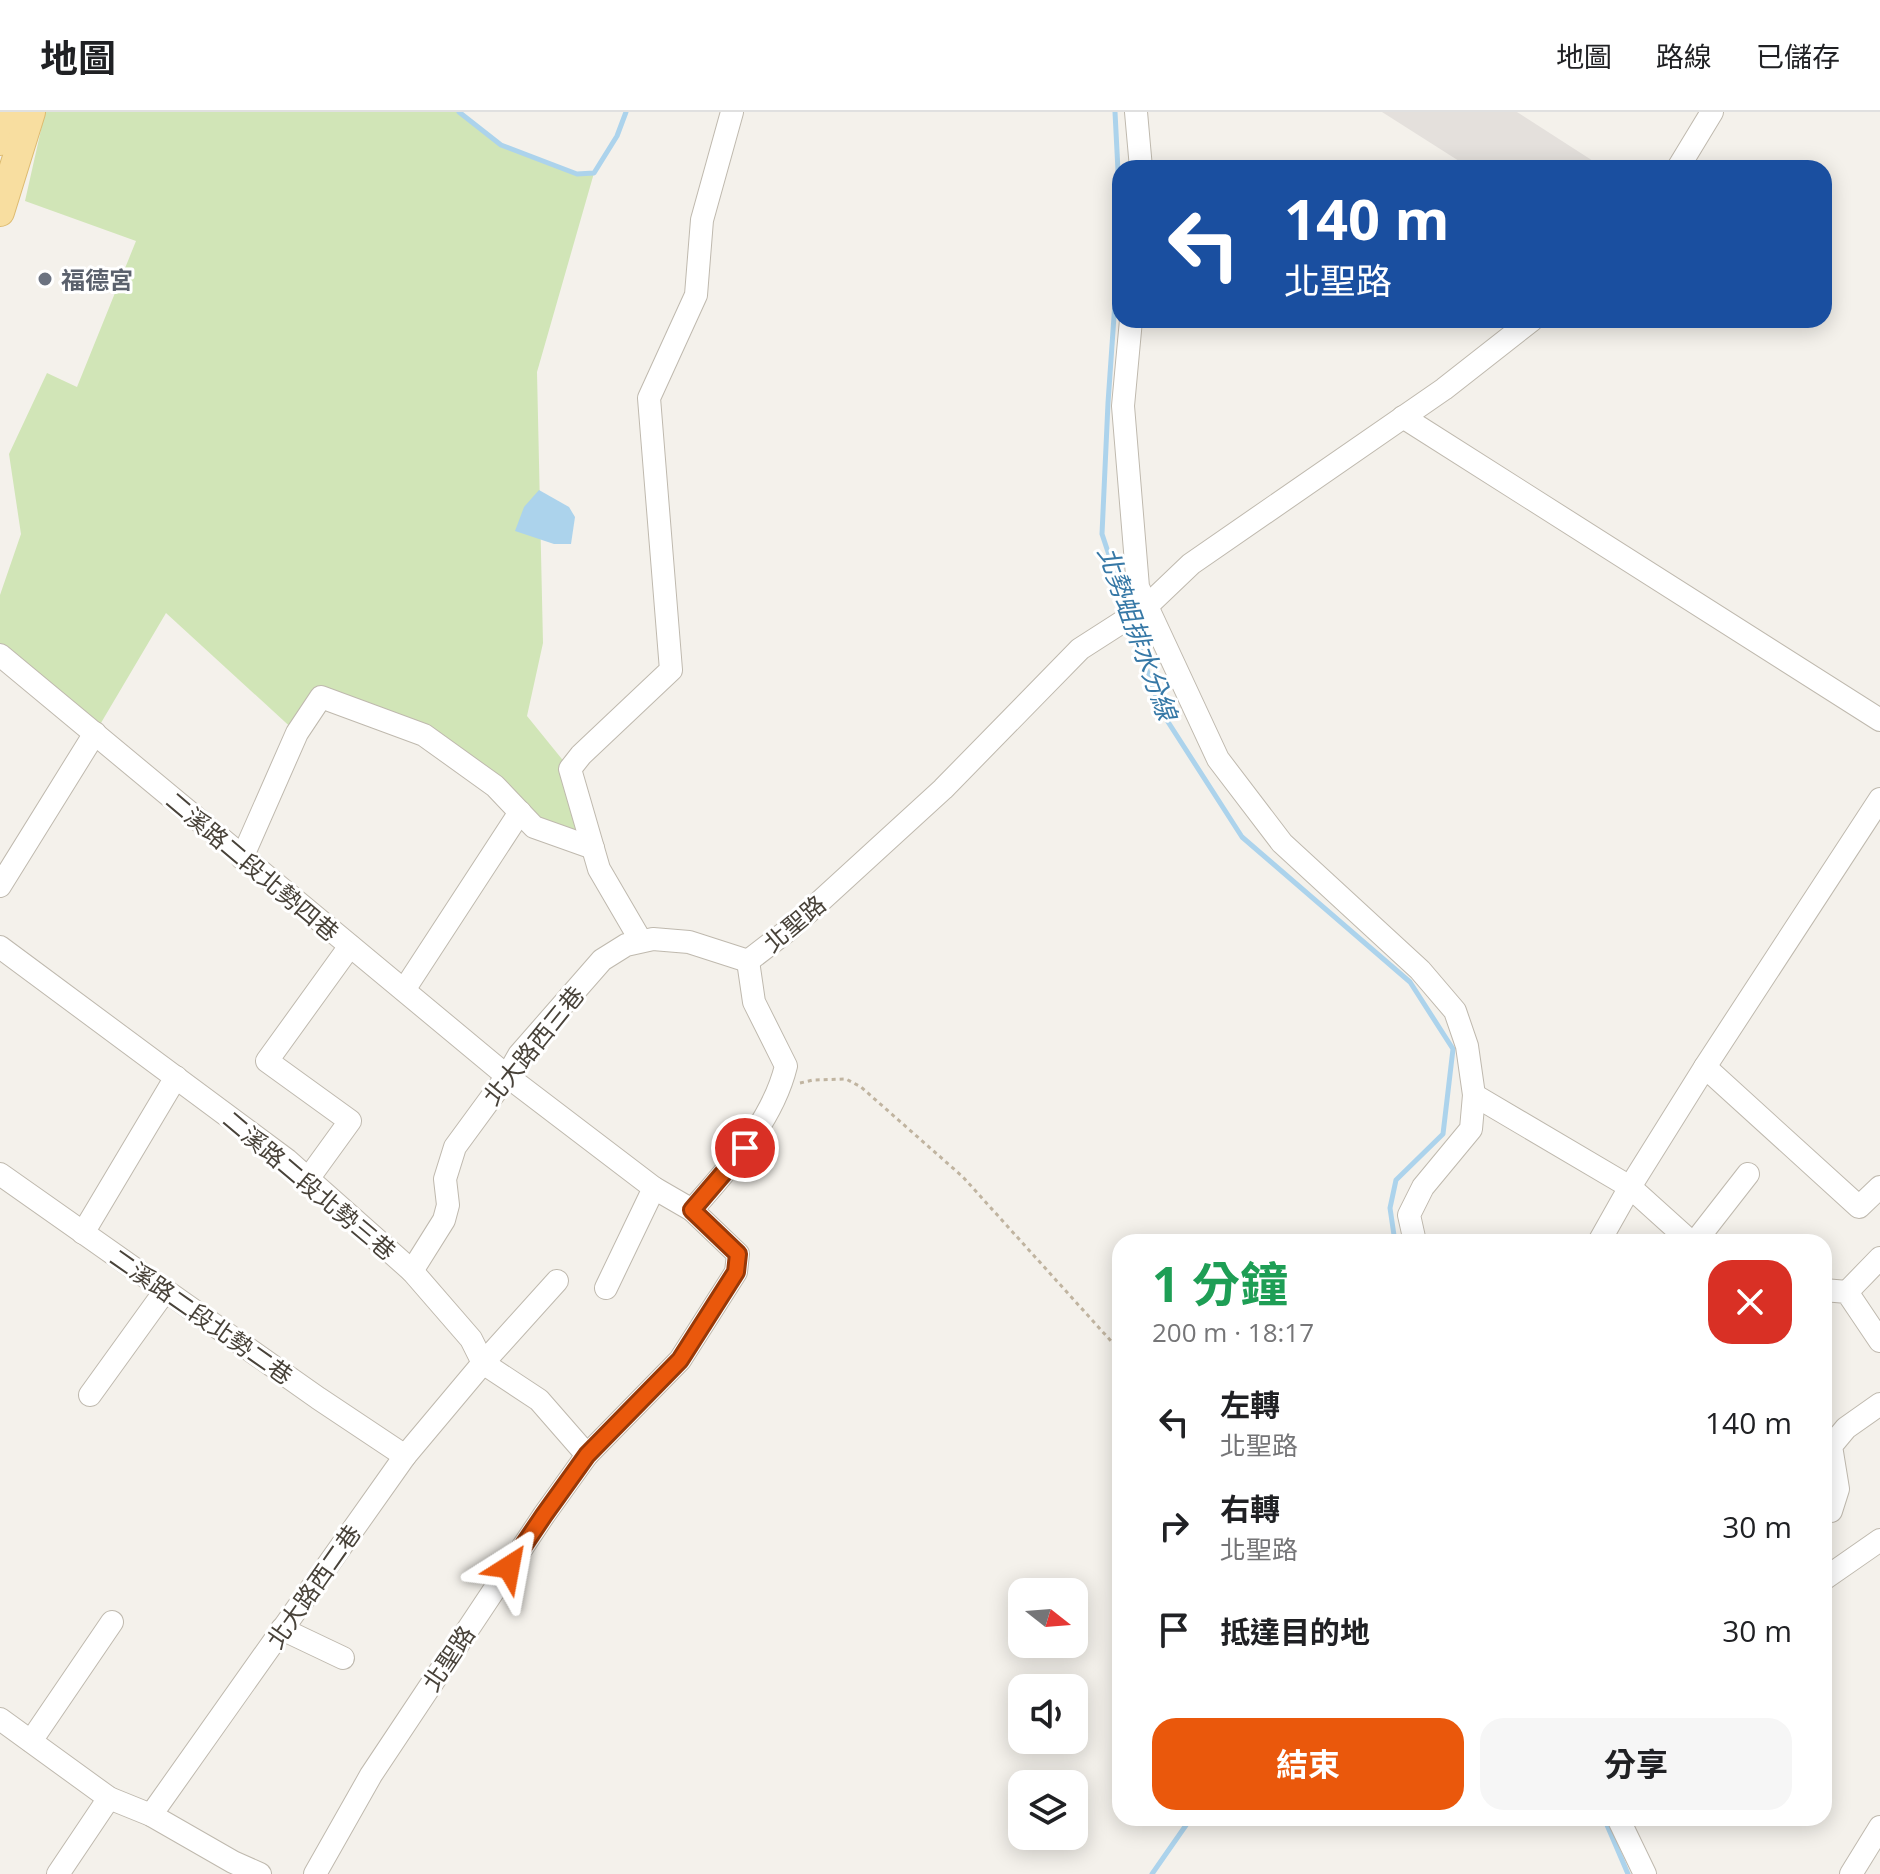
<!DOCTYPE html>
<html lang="zh-TW">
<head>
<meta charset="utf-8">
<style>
	body { margin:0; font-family:"Open Sans","Noto Sans TC",sans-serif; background:#f6f6f6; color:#202124; height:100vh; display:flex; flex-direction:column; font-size:30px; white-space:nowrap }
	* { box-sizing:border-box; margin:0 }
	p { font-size:26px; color:#757577 }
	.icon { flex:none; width:44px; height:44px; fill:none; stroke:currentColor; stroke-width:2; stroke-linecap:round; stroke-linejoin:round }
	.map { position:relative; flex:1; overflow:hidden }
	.details { position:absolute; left:1112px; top:1122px; width:720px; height:592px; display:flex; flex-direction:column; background:#fff; border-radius:24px; box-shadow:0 4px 20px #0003 }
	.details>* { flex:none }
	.hud { position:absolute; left:1112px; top:48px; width:720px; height:168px; border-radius:24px; box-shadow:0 4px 20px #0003; background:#1a4fa0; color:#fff; overflow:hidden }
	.needle { width:52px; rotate:107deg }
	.controls { position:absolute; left:1008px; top:1466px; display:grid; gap:16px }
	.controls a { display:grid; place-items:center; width:80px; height:80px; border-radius:16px; background:#fff; box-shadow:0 4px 20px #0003; font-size:40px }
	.pin { position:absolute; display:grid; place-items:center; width:68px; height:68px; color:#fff; margin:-34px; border:4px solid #fff; border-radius:50%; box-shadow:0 2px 8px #0007 }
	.me { position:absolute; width:88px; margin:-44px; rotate:34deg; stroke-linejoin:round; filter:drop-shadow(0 0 6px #0008) }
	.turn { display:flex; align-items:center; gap:28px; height:168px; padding:0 40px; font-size:36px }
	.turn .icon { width:104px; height:104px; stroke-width:2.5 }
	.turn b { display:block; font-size:56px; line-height:68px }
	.round { display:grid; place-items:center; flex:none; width:84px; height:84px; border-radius:24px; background:#f6f6f6 }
	.head { display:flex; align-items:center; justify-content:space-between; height:136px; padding:0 40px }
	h1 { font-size:48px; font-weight:700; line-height:60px; color:#1e9e55 }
	.action { display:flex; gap:16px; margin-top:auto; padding:16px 40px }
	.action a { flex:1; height:92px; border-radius:24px; background:#ea580c; color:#fff; font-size:32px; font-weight:700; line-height:92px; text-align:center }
	.action a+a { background:#f6f6f6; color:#202124 }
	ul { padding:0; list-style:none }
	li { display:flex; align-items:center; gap:24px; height:104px; padding:0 40px }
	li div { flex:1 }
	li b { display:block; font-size:30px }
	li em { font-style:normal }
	header { display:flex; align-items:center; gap:48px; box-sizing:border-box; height:112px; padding:0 40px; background:#fff; border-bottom:2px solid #e0e0e0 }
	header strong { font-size:38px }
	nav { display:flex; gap:44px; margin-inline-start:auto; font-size:28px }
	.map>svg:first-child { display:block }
	.industrial { fill:#e4e0dc }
	.green { fill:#d1e5b7 }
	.water { fill:#acd3ec }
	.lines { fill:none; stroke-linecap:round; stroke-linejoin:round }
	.stream { stroke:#acd3ec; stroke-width:5 }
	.minor-casing { stroke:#bfb9ae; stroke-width:24 }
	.major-casing { stroke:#ddbb70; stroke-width:30 }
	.path { stroke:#c0b4a0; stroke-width:3; stroke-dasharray:4 4; stroke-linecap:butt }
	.minor { stroke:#fff; stroke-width:22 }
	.major { stroke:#f8dea0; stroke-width:28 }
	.route-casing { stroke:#983908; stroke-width:20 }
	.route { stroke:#ea580c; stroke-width:14 }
	.worship-dot { fill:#6b7280; stroke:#fff; stroke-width:3 }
	.labels { text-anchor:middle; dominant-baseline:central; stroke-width:6; stroke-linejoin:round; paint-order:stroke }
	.worship-label { font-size:24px; font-weight:bold; fill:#5b616d; stroke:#fff; text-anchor:start }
	.street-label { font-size:24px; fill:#484239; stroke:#fff }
	.water-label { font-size:26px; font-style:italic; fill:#3678a6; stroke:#fff }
</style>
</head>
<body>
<header>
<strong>地圖</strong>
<nav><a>地圖</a><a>路線</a><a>已儲存</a></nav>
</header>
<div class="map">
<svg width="1880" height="1762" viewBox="0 0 1880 1762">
	<rect width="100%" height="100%" fill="#f4f1eb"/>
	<path class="industrial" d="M 1382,0 L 1517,0 L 1604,56 L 1470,56 Z"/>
	<path class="green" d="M 45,0 L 459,0 L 501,33 L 577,62 L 594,61 L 537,260 L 543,531 L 527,604 L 570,657 L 593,736 L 534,715 L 424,623 L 322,585 L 297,621 L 166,501 L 95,621 L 0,543 L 0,483 L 21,422 L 9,342 L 47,261 L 77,275 L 136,129 L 25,89 Z"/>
	<path class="water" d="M 539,378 L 569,395 L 575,405 L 571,432 L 554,432 L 515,419 L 524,395 Z"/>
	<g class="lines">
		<g class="stream">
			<path d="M 459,0 L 501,33 L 577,62 L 594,61 L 617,24 L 626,0"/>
			<path d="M 1115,0 L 1120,98"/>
			<path d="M 1120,118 L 1108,291 L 1102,422 L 1127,497"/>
			<path d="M 1131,511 L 1161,599 L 1242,725 L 1410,870 L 1453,937 L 1443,1022 L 1396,1068 L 1390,1096 L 1395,1130"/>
			<path d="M 1604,1706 L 1628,1762"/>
			<path d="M 1152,1762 L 1191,1706"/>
		</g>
		<g class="minor-casing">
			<g id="minor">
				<path d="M 1136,0 L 1141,56"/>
				<path d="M 1678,56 L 1712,0"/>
				<path d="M 1131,208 L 1123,294 L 1138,475 L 1218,647 L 1282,731 L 1420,858 L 1455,899 L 1467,934 L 1474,983 L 1471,1017 L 1423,1075 L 1409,1103 L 1415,1130"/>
				<path d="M 1403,305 L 1880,608"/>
				<path d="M 0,543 L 507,964 L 654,1076 L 692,1098"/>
				<path d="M 242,746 L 297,621 L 321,585 L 424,623 L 495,674 L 534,715 L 593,736"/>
				<path d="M 0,774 L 95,621"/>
				<path d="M 641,829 L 599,757 L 570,657 L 581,643 L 671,558 L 649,286 L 696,183 L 702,108 L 732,0"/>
				<path d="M 0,835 L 287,1048 L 412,1159 L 471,1227 L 483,1251 L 539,1288 L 587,1343"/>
				<path d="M 748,849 L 791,816 L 943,677 L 1080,537 L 1147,494 L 1191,452 L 1444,277 L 1532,208"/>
				<path d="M 404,878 L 520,700"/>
				<path d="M 1705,955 L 1880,687"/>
				<path d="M 1474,983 L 1630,1075 L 1691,1130"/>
				<path d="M 0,1062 L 318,1286 L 405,1344"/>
				<path d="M 308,1067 L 350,1009 L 267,949 L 350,834"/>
				<path d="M 83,1121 L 176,965"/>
				<path d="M 1599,1130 L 1630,1075 L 1705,955 L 1859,1095 L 1880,1075"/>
				<path d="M 1695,1130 L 1748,1062"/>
				<path d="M 412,1159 L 444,1108 L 448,1093 L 445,1067 L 455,1035 L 507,964 L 519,943 L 602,848 L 626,833 L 653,827 L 689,830 L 748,849"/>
				<path d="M 606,1176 L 654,1076"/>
				<path d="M 1824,1178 L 1847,1180 L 1880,1229"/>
				<path d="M 1847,1180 L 1880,1146"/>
				<path d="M 90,1283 L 165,1179"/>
				<path d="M 1831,1399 L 1838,1377 L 1831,1334 L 1846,1316 L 1880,1292"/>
				<path d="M 1824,1467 L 1880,1428"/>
				<path d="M 282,1517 L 343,1546"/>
				<path d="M 0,1607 L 109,1686 L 151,1703 L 233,1750 L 260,1762"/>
				<path d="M 31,1629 L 112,1510"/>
				<path d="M 151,1703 L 405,1344 L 483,1251 L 557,1169"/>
				<path d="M 1618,1706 L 1645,1762"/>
				<path d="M 58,1762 L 109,1686"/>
				<path d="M 315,1762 L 371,1663 L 544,1403 L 587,1343 L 680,1248 L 736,1160 L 738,1142 L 692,1098 C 729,1055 772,1011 786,954 L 754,890 L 748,849"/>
				<path d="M 1851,1762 L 1880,1715"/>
			</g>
		</g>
		<g class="major-casing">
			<g id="major">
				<path d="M 0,29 L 9,0"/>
				<path d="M 0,100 L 31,0"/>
			</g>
		</g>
		<path class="path" d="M 800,971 L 813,968 L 846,967 L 861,975 L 963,1065 L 1120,1239"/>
		<use href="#minor" class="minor"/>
		<use href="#major" class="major"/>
	</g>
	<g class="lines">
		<g class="route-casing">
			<path id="route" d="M 509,1455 L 544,1403 L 587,1343 L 680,1248 L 736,1160 L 738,1142 L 692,1098 L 745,1036"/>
		</g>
		<use href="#route" class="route"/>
	</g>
	<circle class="worship-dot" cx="45" cy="167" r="8"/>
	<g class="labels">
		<g class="worship-label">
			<text x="61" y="167">福德宮</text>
		</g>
		<g class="street-label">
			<text transform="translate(253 754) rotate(40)">二溪路二段北勢四巷</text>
			<text transform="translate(794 811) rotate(-40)">北聖路</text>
			<text transform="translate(533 933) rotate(-51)">北大路西三巷</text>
			<text transform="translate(310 1073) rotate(40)">二溪路二段北勢三巷</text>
			<text transform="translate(202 1204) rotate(35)">二溪路二段北勢二巷</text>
			<text transform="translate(313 1474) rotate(-55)">北大路西二巷</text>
			<text transform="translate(448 1546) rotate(-56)">北聖路</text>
		</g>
		<g class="water-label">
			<text transform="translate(1138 521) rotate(70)">北勢蛆排水分線</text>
		</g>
	</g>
</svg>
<div class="controls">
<a><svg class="needle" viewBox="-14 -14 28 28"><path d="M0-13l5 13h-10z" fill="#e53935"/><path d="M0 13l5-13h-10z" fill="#757577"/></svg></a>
<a><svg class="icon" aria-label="sound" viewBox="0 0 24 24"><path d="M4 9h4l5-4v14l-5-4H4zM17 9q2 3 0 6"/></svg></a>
<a><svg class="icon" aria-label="layers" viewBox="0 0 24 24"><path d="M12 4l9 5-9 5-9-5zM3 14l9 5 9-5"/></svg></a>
</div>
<div class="pin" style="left:745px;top:1036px;background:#d93025"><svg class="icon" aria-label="arrive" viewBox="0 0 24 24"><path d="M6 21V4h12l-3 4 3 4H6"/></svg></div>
<svg class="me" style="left:509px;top:1455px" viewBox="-20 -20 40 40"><path d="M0-17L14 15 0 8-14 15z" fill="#ea580c" stroke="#fff" stroke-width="4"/></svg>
<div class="hud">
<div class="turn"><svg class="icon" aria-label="left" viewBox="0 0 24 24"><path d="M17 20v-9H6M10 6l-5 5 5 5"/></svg><div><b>140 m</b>北聖路</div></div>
</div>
<section class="details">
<div class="head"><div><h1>1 分鐘</h1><p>200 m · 18:17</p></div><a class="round" style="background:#d93025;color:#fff"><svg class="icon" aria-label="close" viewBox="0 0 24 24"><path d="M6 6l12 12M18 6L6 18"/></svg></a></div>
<ul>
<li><svg class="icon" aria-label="left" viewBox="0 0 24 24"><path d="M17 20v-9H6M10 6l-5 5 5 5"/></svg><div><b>左轉</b><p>北聖路</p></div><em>140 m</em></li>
<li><svg class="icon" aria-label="right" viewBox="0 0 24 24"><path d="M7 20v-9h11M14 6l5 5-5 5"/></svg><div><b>右轉</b><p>北聖路</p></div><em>30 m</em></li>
<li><svg class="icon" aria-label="arrive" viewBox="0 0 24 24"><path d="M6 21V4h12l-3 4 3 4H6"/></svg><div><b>抵達目的地</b></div><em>30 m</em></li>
</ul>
<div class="action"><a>結束</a><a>分享</a></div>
</section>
</div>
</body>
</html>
